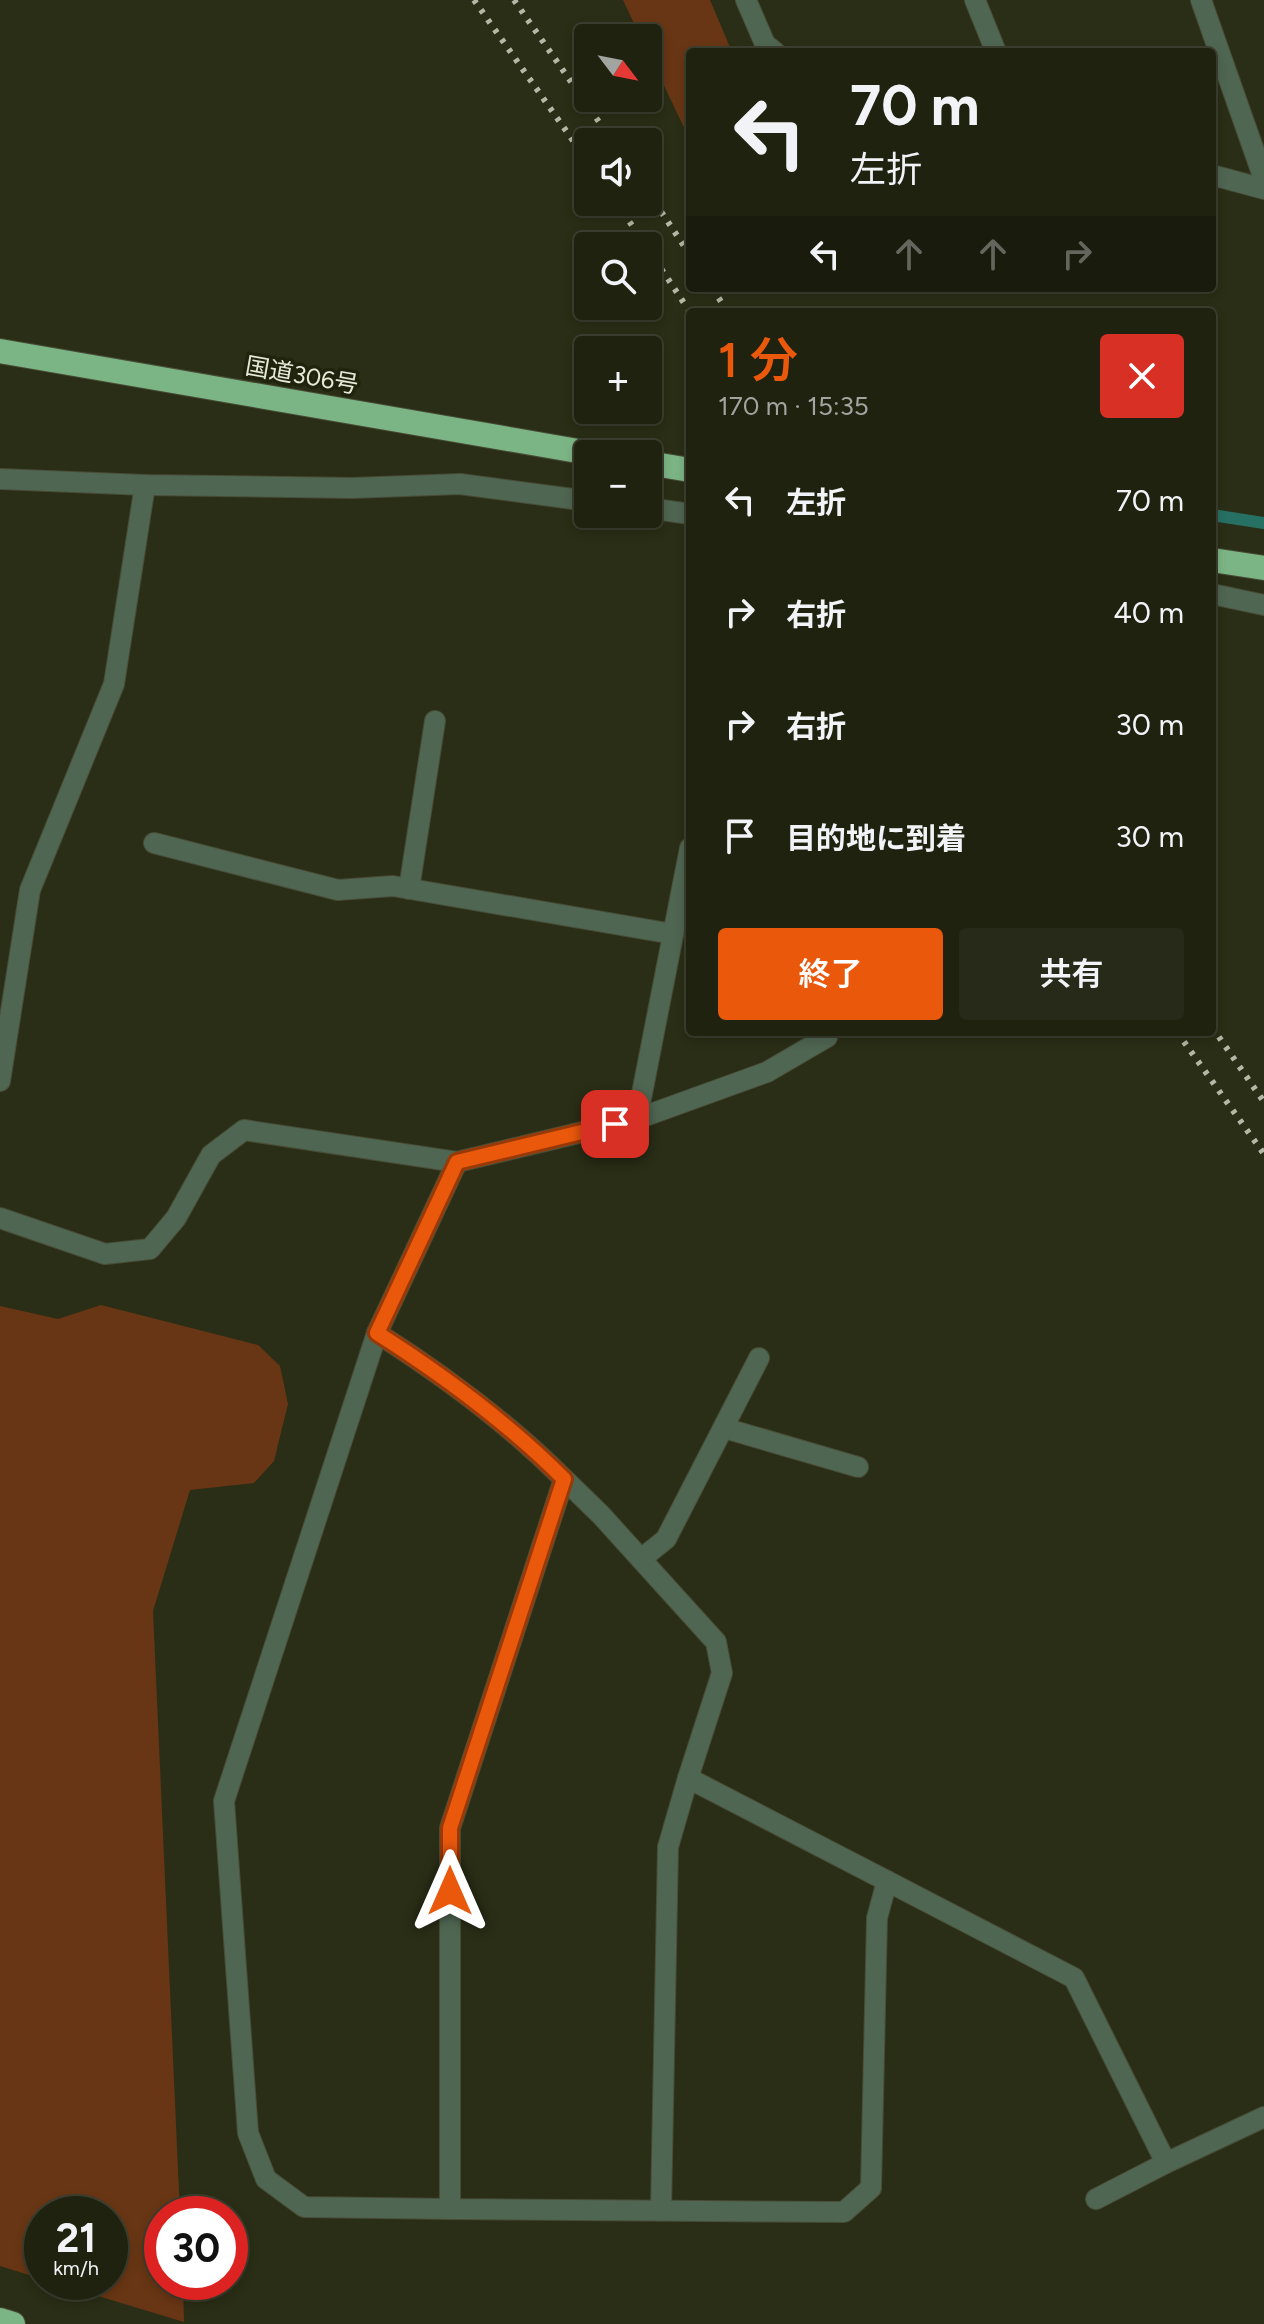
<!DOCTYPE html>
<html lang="ja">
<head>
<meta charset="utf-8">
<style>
	body { margin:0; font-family:Figtree,"Noto Sans JP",sans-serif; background:#282a19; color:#f1f3f6; height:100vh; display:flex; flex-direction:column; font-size:30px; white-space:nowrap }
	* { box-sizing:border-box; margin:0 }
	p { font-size:26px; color:#a2a49f }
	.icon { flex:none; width:44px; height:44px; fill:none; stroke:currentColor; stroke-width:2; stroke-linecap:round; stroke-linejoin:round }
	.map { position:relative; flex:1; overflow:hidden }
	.panel { position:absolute; left:686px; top:308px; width:530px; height:728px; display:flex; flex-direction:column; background:#202210; border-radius:8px; box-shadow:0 4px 12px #0003,0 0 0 2px #3d3f30 }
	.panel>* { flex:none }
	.hud { position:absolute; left:686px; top:48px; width:530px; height:244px; border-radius:8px; box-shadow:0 4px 12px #0003,0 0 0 2px #3d3f30; background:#202210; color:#f1f3f6; overflow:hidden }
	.needle { width:52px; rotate:122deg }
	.controls { position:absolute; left:574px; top:24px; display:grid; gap:16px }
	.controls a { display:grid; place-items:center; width:88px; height:88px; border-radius:8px; background:#202210; box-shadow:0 4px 12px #0003,0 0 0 2px #3d3f30; font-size:40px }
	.speed { position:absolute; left:24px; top:2196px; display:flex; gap:16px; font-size:40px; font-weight:700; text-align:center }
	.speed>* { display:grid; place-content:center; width:104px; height:104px; border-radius:50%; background:#202210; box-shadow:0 4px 12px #0003,0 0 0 2px #3d3f30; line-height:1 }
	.speed small { font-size:20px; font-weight:400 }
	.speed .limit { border:12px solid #d22; background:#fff; color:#111 }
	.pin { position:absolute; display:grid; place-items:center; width:68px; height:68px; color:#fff; margin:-34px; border-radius:16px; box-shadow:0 4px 12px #0006 }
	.me { position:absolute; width:88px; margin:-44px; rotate:0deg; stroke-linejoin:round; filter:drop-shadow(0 0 6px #0008) }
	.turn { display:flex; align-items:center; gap:28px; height:168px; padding:0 32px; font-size:36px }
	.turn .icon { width:104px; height:104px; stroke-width:2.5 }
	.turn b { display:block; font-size:56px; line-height:68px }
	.lanes { display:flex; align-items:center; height:76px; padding:0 32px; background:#0003; justify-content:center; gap:40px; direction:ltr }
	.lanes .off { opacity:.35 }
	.round { display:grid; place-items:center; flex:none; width:84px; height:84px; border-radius:8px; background:#282a19 }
	.summary { display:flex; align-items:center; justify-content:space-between; height:136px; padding:0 32px }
	h1 { font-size:48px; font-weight:600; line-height:60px; color:#ea580c }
	.button { display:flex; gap:16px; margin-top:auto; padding:16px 32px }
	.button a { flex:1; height:92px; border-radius:8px; background:#ea580c; color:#fff; font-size:32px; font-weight:600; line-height:92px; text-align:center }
	.button a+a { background:#282a19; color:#f1f3f6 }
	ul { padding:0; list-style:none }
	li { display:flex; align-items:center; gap:24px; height:112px; padding:0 32px }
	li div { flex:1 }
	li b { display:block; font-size:30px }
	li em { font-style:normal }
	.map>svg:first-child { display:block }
	.green { fill:#683614 }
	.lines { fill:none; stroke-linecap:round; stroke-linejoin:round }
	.stream { stroke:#277064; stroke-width:12 }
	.minor-casing { stroke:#484c36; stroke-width:22 }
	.highway-casing { stroke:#484c36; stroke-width:26 }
	.minor { stroke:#4f6652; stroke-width:20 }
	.highway { stroke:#7cb585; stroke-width:24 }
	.rail { stroke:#b4b8a6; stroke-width:6; stroke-dasharray:4 8; stroke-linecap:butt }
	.route-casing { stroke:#983908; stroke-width:20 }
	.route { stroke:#ea580c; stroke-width:14 }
	.labels { text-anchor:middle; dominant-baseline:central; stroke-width:7; stroke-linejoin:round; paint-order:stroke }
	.street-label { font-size:24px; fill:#e7eadb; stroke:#20240c }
</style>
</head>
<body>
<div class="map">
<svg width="1264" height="2324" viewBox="0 0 1264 2324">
	<rect width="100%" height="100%" fill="#2a2e16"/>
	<g class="green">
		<path d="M 623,0 L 710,0 L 732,52 L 690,52 L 690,140 L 648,52 L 648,38 L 641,38 Z"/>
		<path d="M 101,1305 L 258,1345 L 280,1366 L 288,1404 L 274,1461 L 254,1483 L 190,1490 L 153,1611 L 180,2214 L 162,2214 L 162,2282 L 183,2282 L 184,2322 L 52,2282 L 110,2282 L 110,2214 L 42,2214 L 42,2279 L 0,2266 L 0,1306 L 58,1319 Z"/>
	</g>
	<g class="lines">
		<path class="stream" d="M 1212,515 L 1264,523"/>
		<g class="minor-casing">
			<g id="minor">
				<path d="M 746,0 L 765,44 L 775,52"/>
				<path d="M 975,0 L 996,52"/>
				<path d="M 1201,0 L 1264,179"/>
				<path d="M 1212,175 L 1264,189"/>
				<path d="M 0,479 L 145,485 L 352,488 L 460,484 L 588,501"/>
				<path d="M 648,508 L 690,514"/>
				<path d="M 1212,594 L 1264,605"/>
				<path d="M 154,843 L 338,890 L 393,886 L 673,934"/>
				<path d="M 409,889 L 435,721"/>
				<path d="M 0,1081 L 30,890 L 114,684 L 145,485"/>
				<path d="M 637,1119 L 690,848"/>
				<path d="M 0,1218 L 105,1254 L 150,1249 L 176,1218 L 211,1155 L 244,1130 L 457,1162 L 637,1119 L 767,1072 L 827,1037 L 828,1032"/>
				<path d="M 377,1333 C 443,1375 508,1423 564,1479"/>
				<path d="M 724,1428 L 858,1467"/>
				<path d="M 564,1479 L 601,1515 L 716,1642 L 722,1673 L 688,1778 L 887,1881 L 877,1918 L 871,2188 L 844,2212 L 450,2209 L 450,1828 Z"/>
				<path d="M 641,1559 L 666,1539 L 759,1358"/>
				<path d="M 887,1881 L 1074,1978 L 1166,2163 L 1264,2117"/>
				<path d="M 1096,2199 L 1166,2163"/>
				<path d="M 450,2209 L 304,2207 L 266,2179 L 248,2133 L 224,1801 L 377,1333 L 457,1162"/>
				<path d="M 661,2210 L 668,1847 L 688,1778"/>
			</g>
		</g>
		<g class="highway-casing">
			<g id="highway">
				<path d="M 0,351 L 595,454"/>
				<path d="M 648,463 L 690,470"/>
				<path d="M 1212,560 L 1264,568"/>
				<path d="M 0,2320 L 13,2324"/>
			</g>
		</g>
		<use href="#minor" class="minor"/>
		<use href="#highway" class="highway"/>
		<g class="rail">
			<path d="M 474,0 L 588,162"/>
			<path d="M 514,0 L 613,142"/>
			<path d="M 648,192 L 690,255"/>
			<path d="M 616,202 L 646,246"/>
			<path d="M 648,249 L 690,312"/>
			<path d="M 712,288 L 728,312"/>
			<path d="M 1212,1027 L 1264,1102"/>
			<path d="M 1177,1032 L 1264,1154"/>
		</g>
	</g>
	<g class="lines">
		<g class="route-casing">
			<path id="route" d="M 450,1891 L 450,1828 L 564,1479 C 508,1423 443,1375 377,1333 L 457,1162 L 615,1124"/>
		</g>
		<use href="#route" class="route"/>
	</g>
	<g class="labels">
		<g class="street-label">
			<text transform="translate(302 375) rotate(10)">国道306号</text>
		</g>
	</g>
</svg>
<div class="controls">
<a><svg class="needle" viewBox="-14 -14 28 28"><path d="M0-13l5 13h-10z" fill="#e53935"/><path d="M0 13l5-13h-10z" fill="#a2a49f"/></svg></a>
<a><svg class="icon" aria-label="sound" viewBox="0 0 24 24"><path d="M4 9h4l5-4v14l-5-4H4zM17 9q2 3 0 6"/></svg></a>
<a><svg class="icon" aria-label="search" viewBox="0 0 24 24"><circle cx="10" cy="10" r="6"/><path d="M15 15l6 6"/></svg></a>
<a>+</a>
<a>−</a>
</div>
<div class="speed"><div>21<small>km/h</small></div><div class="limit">30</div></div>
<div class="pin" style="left:615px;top:1124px;background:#d93025"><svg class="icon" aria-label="arrive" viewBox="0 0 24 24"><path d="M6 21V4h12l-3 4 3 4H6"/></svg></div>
<svg class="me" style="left:450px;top:1891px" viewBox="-20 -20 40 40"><path d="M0-17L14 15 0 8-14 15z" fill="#ea580c" stroke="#fff" stroke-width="4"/></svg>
<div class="hud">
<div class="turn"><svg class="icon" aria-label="left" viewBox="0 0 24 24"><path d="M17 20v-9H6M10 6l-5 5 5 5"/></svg><div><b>70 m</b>左折</div></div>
<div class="lanes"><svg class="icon" aria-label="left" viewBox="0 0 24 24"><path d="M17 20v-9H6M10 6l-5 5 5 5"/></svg><svg class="icon off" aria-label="ahead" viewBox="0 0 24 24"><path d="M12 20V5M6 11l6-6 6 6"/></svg><svg class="icon off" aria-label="ahead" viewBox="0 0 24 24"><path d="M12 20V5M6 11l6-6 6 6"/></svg><svg class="icon off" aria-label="right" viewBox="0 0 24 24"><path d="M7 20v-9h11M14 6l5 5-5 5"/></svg></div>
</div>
<section class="panel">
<div class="summary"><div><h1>1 分</h1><p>170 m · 15:35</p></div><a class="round" style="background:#d93025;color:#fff"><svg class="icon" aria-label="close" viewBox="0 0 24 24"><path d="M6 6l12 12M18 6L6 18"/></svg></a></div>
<ul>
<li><svg class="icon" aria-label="left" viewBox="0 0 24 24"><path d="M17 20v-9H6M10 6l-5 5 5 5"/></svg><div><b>左折</b></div><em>70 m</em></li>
<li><svg class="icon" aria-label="right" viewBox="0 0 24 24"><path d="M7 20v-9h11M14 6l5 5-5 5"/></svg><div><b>右折</b></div><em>40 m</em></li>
<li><svg class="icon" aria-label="right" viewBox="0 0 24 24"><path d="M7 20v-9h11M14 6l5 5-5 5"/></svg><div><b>右折</b></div><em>30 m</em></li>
<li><svg class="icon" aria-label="arrive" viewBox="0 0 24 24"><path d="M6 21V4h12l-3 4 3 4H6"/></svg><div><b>目的地に到着</b></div><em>30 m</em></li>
</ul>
<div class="button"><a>終了</a><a>共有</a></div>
</section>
</div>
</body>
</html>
